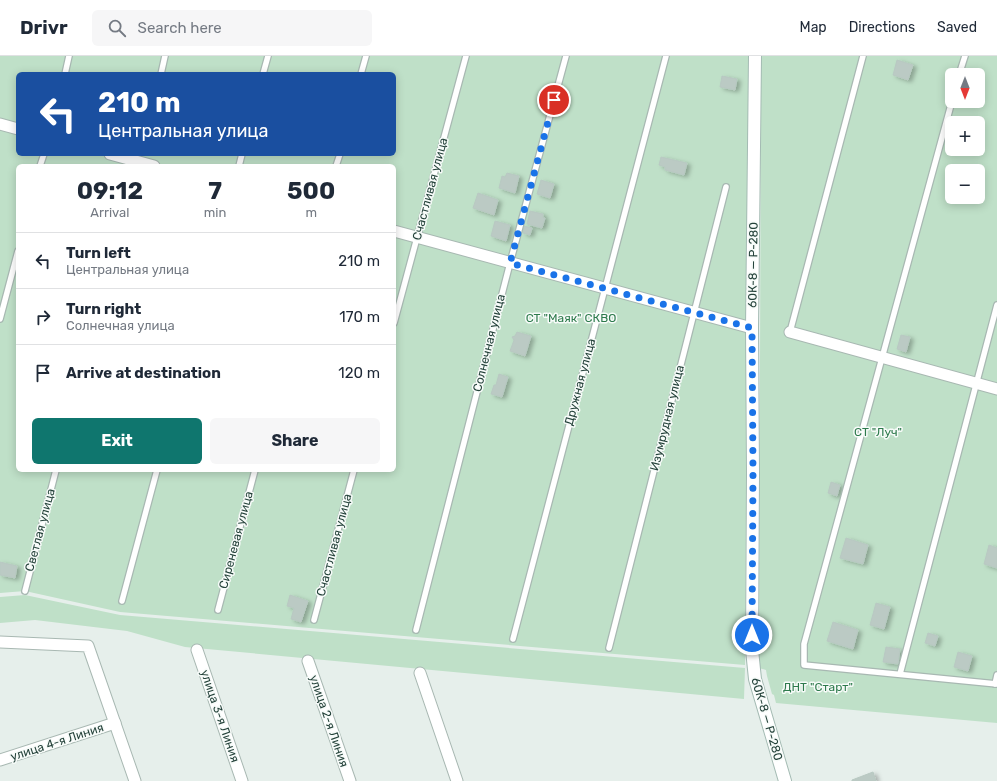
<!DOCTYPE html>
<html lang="en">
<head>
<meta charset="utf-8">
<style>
	body { margin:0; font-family:Rubik,sans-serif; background:#f6f6f7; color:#1f2937; height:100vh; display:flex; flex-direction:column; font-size:15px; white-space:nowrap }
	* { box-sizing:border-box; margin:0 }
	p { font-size:13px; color:#747a83 }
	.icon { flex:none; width:22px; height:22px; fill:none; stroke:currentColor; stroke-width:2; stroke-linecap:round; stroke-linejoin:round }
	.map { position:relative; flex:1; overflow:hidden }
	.sheet { position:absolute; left:16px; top:108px; width:380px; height:308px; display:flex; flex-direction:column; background:#fff; border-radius:6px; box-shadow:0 2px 10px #0003 }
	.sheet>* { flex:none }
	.guide { position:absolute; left:16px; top:16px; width:380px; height:84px; border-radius:6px; box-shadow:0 2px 10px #0003; background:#1a4fa0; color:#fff; overflow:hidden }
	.needle { width:26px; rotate:180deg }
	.buttons { position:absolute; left:945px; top:12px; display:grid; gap:8px }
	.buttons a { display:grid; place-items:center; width:40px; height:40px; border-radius:6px; background:#fff; box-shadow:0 2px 10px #0003; font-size:20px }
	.pin { position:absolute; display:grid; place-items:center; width:34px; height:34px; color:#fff; margin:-17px; border:2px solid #fff; border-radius:50%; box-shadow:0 1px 4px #0007 }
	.me { position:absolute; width:44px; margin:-22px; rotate:0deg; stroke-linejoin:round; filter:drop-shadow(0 0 3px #0008) }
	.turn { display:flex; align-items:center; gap:14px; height:84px; padding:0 16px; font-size:18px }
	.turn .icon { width:52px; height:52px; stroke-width:2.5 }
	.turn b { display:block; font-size:28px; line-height:34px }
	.eta { display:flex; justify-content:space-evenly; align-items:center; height:68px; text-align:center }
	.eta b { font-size:24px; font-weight:700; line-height:28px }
	.primary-button { display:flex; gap:8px; margin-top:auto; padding:8px 16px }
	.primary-button a { flex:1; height:46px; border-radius:6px; background:#0f766e; color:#fff; font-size:16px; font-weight:700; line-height:46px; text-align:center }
	.primary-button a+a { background:#f6f6f7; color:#1f2937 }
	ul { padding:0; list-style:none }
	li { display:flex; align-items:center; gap:12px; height:56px; padding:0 16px; border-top:1px solid #e0e1e3 }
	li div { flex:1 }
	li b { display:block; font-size:15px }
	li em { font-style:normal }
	header { display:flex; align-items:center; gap:24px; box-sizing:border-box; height:56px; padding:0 20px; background:#fff; border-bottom:1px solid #e0e1e3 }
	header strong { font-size:19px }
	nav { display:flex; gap:22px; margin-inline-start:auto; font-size:14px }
	.search { width:280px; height:36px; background:#f6f6f7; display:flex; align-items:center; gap:10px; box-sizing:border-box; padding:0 14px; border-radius:6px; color:#747a83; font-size:15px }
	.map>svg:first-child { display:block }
	.green { fill:#bfe0c8; fill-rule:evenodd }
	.building { fill:#bbcac4; stroke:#b8c9c2; filter:url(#shadow) }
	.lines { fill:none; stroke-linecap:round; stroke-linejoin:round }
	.lane-casing { stroke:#a8b8b2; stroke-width:8 }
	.street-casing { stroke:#a8b8b2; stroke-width:13 }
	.secondary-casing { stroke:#a4bbb3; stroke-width:14 }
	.lane { stroke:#fff; stroke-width:5.5 }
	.street { stroke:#fff; stroke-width:11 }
	.secondary { stroke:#fff; stroke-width:12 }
	.route { stroke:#1a73e8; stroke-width:7; stroke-dasharray:0 12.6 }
	.labels { text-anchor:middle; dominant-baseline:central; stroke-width:3; stroke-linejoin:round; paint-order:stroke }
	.street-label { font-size:12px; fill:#24423a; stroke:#f7fbf9 }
	.park-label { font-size:12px; fill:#2d7a4c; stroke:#f7fbf9 }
</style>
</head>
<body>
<header>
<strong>Drivr</strong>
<div class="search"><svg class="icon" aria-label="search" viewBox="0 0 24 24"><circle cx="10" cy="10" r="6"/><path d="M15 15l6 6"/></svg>Search here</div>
<nav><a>Map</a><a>Directions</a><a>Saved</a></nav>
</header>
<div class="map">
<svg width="997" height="725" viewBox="0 0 997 725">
	<defs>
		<filter id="shadow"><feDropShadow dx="3.5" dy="2" stdDeviation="2" flood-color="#0004"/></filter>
	</defs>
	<rect width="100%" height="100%" fill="#e6efeb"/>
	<g class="green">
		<path d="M 0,0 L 749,0 L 745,609 L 120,556 L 25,535 L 0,537 ZM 18,18 L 394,18 L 394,98 L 18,98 ZM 18,110 L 394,110 L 394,414 L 18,414 Z"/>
		<path d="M 761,0 L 997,0 L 997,667 L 776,647 L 774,639 L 772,638 L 767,620 L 766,614 L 759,612 ZM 952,19 L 978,19 L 978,45 L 952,45 ZM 952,67 L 978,67 L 978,93 L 952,93 ZM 952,115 L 978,115 L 978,141 L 952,141 Z"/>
		<path d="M 25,539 L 120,559 L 745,612 L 744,643 L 185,591 L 127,575 L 35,564 L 0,567 L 0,541 Z"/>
	</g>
	<g class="building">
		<path d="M 897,4 L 913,9 L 908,24 L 893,19 Z"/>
		<path d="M 722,20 L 737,23 L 735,34 L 720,31 Z"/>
		<path d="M 661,101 L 687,107 L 684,119 L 665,114 L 665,111 L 659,109 Z"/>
		<path d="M 507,117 L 519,120 L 515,137 L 499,132 L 502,120 L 505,121 Z"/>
		<path d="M 541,124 L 554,128 L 550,142 L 537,138 Z"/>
		<path d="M 478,137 L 498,144 L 494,159 L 473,152 Z"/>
		<path d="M 530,155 L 543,158 L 543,162 L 545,162 L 542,172 L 527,168 Z"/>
		<path d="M 495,165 L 510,169 L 506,185 L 491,180 Z"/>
		<path d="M 524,170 L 532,172 L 530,179 L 523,177 Z"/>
		<path d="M 517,276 L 531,280 L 525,300 L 510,295 L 514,284 L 512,281 L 515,280 Z"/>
		<path d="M 901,279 L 910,281 L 906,296 L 897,293 Z"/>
		<path d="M 499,318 L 508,321 L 502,341 L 491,338 L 494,329 L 496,329 Z"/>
		<path d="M 831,426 L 840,429 L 837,440 L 828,437 Z"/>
		<path d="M 846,482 L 868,489 L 863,508 L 840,502 Z"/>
		<path d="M 989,489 L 997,492 L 997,512 L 984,508 Z"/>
		<path d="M 0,506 L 17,510 L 15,522 L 0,519 Z"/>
		<path d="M 290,539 L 308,545 L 301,566 L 291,563 L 294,552 L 287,550 Z"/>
		<path d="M 876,547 L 890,551 L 884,573 L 870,569 Z"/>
		<path d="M 833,566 L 858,574 L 853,593 L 827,585 Z"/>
		<path d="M 928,577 L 938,580 L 935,590 L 925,587 Z"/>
		<path d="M 886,591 L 900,593 L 898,608 L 883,606 Z"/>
		<path d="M 958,596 L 972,600 L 968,615 L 954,611 Z"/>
		<path d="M 873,716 L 876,725 L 852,725 L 852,724 Z"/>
	</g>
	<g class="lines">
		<g class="lane-casing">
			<g id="lane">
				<path d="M 65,18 L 69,0"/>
				<path d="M 161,18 L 165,0"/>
				<path d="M 263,18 L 268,0"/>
				<path d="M 361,18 L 366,0"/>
				<path d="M 959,19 L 965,0"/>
				<path d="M 952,45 L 804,588 L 804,609 L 997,628"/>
				<path d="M 40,110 L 44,98"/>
				<path d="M 239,110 L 242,98"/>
				<path d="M 336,110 L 340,98"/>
				<path d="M 0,263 L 18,195"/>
				<path d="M 394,267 L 466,0"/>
				<path d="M 790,276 L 863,0"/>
				<path d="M 25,535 L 56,414"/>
				<path d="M 122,545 L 157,414"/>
				<path d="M 218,554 L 255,414"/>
				<path d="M 314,564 L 354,414"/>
				<path d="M 416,574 L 510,207 L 566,0"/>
				<path d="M 513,583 L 666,0"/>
				<path d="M 609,592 L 726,131"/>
				<path d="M 900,618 L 997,249"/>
				<path d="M 995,628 L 997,619"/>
			</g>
		</g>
		<g class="street-casing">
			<g id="street">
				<path d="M 0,68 L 18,73"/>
				<path d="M 110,98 L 154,110"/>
				<path d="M 394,175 L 752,272"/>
				<path d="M 790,276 L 997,333"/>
				<path d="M 0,586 L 88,590 L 135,725"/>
				<path d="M 197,594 L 242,725"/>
				<path d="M 308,605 L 350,725"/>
				<path d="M 420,617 L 457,725"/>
				<path d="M 0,704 L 115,667"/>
			</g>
		</g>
		<g class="secondary-casing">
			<path id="secondary" d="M 755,0 L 752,272 L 753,417 L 752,594 L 755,623 L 785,725"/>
		</g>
		<use href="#lane" class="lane"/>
		<use href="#street" class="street"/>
		<use href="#secondary" class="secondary"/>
	</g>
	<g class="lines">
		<path class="route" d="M 554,44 L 510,207 L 752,272 L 753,417 L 752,579"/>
	</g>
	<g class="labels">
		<g class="street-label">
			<text transform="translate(430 133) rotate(-75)">Счастливая улица</text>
			<text transform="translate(753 209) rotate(-89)">60К-8 — Р-280</text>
			<text transform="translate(489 287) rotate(-76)">Солнечная улица</text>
			<text transform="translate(580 326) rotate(-75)">Дружная улица</text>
			<text transform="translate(667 362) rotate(-76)">Изумрудная улица</text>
			<text transform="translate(40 474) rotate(-75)">Светлая улица</text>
			<text transform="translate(236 484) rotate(-75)">Сиреневая улица</text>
			<text transform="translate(334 489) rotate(-75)">Счастливая улица</text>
			<text transform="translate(220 660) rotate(71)">улица 3-я Линия</text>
			<text transform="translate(767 663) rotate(74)">60К-8 — Р-280</text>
			<text transform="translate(329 665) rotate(71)">улица 2-я Линия</text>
			<text transform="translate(57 686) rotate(-18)">улица 4-я Линия</text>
		</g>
		<g class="park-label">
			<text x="571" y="262">СТ "Маяк" СКВО</text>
			<text x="878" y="376">СТ "Луч"</text>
			<text x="818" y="631">ДНТ "Старт"</text>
		</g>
	</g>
</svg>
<div class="buttons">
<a><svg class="needle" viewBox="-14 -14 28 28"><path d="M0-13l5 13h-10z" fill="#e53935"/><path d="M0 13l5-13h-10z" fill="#747a83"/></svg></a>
<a>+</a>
<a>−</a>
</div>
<div class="pin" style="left:554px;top:44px;background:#d93025"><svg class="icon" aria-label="arrive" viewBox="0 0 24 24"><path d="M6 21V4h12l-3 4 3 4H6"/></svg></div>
<svg class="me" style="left:752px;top:579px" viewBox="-20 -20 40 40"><circle r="17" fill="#1a73e8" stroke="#fff" stroke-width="3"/><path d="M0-11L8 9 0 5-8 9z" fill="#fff"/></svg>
<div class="guide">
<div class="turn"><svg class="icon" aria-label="left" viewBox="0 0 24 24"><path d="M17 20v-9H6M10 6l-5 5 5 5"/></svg><div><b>210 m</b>Центральная улица</div></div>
</div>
<section class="sheet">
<div class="eta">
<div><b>09:12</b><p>Arrival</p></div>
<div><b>7</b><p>min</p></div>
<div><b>500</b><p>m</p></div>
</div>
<ul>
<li><svg class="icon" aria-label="left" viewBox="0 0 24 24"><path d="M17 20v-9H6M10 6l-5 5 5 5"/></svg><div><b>Turn left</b><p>Центральная улица</p></div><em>210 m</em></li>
<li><svg class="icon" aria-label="right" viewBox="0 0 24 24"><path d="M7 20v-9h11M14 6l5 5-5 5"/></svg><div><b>Turn right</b><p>Солнечная улица</p></div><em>170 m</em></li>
<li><svg class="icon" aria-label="arrive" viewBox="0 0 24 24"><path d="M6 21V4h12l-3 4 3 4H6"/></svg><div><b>Arrive at destination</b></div><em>120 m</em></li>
</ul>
<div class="primary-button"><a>Exit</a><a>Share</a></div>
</section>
</div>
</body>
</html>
